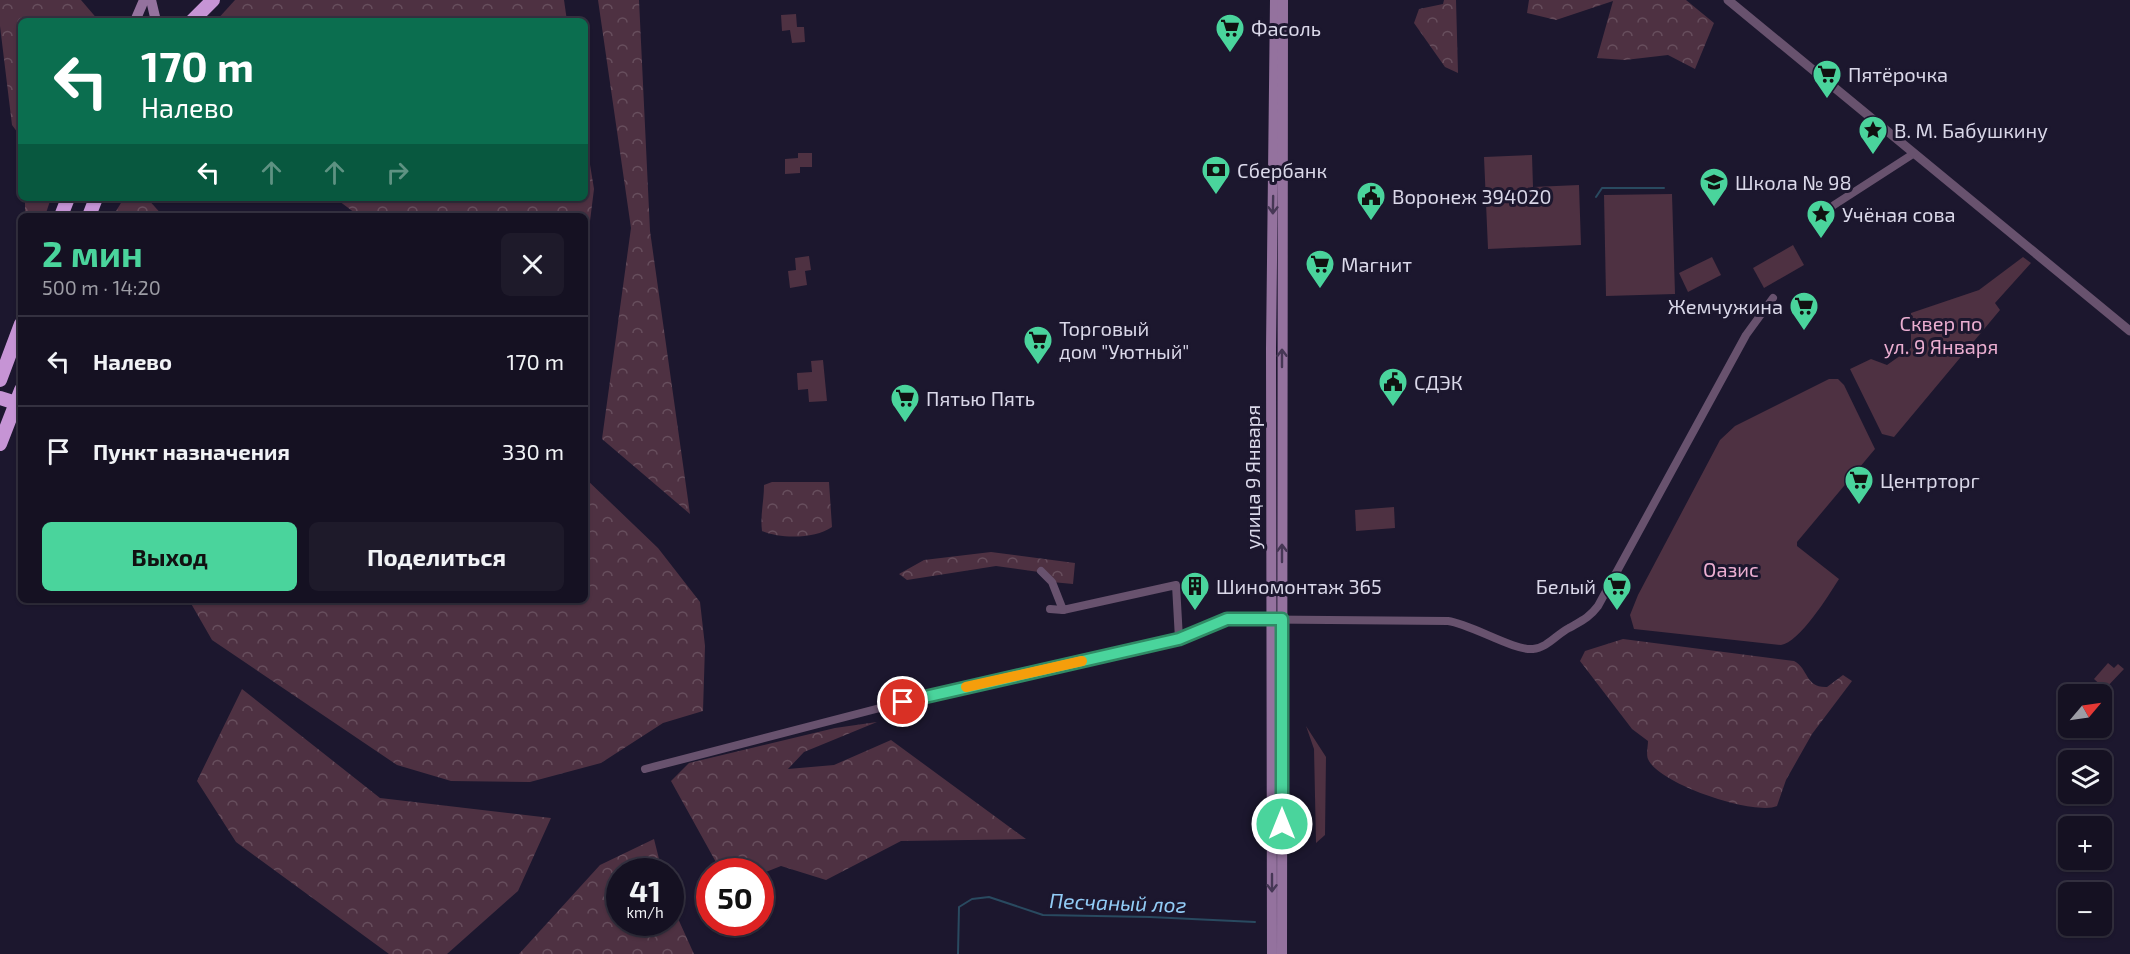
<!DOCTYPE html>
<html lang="ru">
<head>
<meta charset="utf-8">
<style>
	body { margin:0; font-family:"Exo 2",sans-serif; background:#1e1a2a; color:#f1f3f6; height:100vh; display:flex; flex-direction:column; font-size:22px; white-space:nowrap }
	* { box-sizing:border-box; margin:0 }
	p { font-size:20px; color:#9d9da5 }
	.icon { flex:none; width:33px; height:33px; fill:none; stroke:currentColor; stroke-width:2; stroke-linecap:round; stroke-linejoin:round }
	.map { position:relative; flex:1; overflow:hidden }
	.details { position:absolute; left:18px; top:213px; width:570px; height:390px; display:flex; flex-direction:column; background:#151122; border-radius:9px; box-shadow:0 2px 4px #0004,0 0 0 2px #343140 }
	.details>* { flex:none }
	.guide { position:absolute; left:18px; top:18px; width:570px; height:183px; border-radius:9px; box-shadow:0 2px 4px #0004,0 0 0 2px #343140; background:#0b6e4f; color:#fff; overflow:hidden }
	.needle { width:39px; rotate:61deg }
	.tools { position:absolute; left:2058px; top:684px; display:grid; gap:12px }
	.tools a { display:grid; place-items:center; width:54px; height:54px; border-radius:9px; background:#151122; box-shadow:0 2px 4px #0004,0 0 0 2px #343140; font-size:30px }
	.speed { position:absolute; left:606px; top:858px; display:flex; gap:12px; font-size:30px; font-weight:700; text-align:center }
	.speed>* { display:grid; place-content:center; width:78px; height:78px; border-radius:50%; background:#151122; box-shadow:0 2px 4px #0004,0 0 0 2px #343140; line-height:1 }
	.speed small { font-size:15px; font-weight:400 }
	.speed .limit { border:9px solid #d22; background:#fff; color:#111 }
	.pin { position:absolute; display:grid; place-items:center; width:51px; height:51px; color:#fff; margin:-26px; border:3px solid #fff; border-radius:50%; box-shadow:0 2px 6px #0007 }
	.me { position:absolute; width:66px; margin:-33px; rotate:0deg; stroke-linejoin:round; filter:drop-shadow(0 0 4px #0008) }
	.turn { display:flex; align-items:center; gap:21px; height:126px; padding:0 24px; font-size:27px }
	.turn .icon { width:78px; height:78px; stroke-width:2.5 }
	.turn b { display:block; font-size:42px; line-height:51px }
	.lanes { display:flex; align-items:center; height:57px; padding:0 24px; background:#0003; justify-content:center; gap:30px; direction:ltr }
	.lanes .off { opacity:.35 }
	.round { display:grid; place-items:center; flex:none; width:63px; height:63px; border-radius:9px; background:#1e1a2a }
	.summary { display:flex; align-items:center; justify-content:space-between; height:102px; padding:0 24px }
	h1 { font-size:36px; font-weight:700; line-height:45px; color:#4ad49c }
	.action { display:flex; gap:12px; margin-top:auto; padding:12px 24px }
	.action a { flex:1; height:69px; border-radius:9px; background:#4ad49c; color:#111; font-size:24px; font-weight:700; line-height:69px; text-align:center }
	.action a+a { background:#1e1a2a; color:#f1f3f6 }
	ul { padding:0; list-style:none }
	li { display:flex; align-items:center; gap:18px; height:90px; padding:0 24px; border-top:2px solid #343140 }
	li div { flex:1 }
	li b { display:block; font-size:22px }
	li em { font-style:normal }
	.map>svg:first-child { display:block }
	.green { fill:#4e3142 }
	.forest { fill:url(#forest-crowns) }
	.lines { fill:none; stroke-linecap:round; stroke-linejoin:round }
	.stream { stroke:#294a60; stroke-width:2 }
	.minor { stroke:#68526e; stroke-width:8 }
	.tertiary { stroke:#68526e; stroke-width:9 }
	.secondary { stroke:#94729e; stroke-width:10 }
	.trunk { stroke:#c694d5; stroke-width:14 }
	.oneway { stroke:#463755 }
	.route-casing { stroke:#308a65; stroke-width:15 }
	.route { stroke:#4ad49c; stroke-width:10 }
	.slow { stroke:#f59e0b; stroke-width:10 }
	.labels { text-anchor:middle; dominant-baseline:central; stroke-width:6; stroke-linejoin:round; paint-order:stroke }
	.poi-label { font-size:20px; fill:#dad8e9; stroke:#1c172e; text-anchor:start }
	.park-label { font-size:20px; fill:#ebaed1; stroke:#1c172e }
	.street-label { font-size:20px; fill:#dad8e9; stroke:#1c172e }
	.water-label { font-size:21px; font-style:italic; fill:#92ccf6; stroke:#1c172e }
</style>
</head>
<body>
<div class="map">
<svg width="2130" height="954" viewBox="0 0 2130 954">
	<defs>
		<pattern id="forest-crowns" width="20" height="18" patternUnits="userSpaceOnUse" patternTransform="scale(1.5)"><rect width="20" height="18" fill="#4e3142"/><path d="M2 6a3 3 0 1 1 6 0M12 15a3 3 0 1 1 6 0" fill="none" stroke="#674e5d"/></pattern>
	</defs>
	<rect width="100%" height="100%" fill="#1c172e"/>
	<g class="green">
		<path d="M 796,14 L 797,27 L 804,27 L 805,42 L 792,43 L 790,30 L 782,31 L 781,15 Z"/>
		<path d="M 798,153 L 812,153 L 812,167 L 800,167 L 800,173 L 785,174 L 785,159 L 798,158 Z"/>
		<path d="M 1532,155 L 1533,187 L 1579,185 L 1581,245 L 1488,249 L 1484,157 Z"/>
		<path d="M 1672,194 L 1675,294 L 1606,296 L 1604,195 Z"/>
		<path d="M 1793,245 L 1804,265 L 1764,288 L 1753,268 Z"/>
		<path d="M 809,256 L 811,270 L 805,271 L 807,285 L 790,288 L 788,271 L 796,270 L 795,258 Z"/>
		<path d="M 1712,257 L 1721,275 L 1688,292 L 1679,273 Z"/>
		<path d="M 2023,257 L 2031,263 L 1995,303 L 2000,310 L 1894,437 L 1882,434 L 1850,369 L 1871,359 L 1887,365 L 1911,348 L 1911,313 L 1979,290 Z"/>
		<path d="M 823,360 L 827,401 L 809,402 L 808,389 L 798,390 L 797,373 L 812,372 L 811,361 Z"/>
		<path d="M 1829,379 L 1838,379 L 1844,385 L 1875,449 L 1797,542 L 1797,546 L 1839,579 C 1829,595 1799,643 1781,645 L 1634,629 L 1630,615 L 1638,595 L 1720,440 L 1735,426 Z"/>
		<path d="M 1394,507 L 1395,528 L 1356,531 L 1355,510 Z"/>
		<path d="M 2108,663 L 2114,668 L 2118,664 L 2124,669 L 2105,689 L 2094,679 Z"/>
		<path d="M 1306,726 L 1326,757 L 1325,835 L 1316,843 L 1314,749 Z"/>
	</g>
	<g class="forest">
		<path d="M 0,0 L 81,0 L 99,21 L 21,21 L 21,137 L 12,125 L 0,26 Z"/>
		<path d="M 235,0 L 564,0 L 567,21 L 216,21 Z"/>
		<path d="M 598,0 L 639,0 L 650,231 L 690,514 L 602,439 L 631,228 Z"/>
		<path d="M 1444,0 L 1456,0 L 1458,73 L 1445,67 L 1414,23 L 1419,9 L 1443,4 Z"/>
		<path d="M 1529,0 L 1686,0 L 1714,23 L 1695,69 L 1668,55 L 1625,60 L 1597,58 L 1613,1 L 1556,20 L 1527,13 Z"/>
		<path d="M 585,134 L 594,189 L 585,261 L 585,216 L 359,216 L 335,198 L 585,198 Z"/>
		<path d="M 25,198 L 51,198 L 45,216 L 25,216 Z"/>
		<path d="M 124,198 L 147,198 L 163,216 L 113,216 Z"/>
		<path d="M 585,478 L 658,548 L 700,602 L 705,646 L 703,711 L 663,723 L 601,763 L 530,782 L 451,781 L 397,765 L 212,640 L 189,600 L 585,600 Z"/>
		<path d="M 772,482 L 829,482 L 832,527 C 815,539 781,539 762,531 C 760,515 764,502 764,485 Z"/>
		<path d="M 991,552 L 1075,563 L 1073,584 L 1052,582 L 1046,573 L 996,566 L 907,580 L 899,574 L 924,560 Z"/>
		<path d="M 1623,639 L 1794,661 C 1809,669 1805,688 1827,687 L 1843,675 L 1852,681 L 1812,734 L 1786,780 L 1777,806 C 1755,816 1658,784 1648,759 C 1646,754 1648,746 1648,741 L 1632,729 L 1580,661 L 1585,651 Z"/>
		<path d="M 242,689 L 380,798 L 551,818 L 518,891 L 447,954 L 389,954 L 236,842 L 197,781 Z"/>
		<path d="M 877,722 L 804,752 L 788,769 L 834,765 L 891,740 L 1026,839 L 901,841 L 826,880 L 781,866 L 761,874 L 760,872 L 741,871 L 717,864 L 671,781 L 689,763 L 835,728 Z"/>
		<path d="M 654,839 L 662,871 L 620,872 L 620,922 L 670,922 L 671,903 L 694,954 L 519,954 L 600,865 Z"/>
	</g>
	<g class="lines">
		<g class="stream">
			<path d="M 1596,197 L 1602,188 L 1664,188"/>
			<path d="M 958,954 L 959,907 L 972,899 L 989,897 L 1043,915 L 1150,917 L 1255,922"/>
		</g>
		<g class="minor">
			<path d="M 1834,205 L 1913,154"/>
			<path d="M 1041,571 L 1052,582 L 1063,610 L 1176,585 L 1179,639"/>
			<path d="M 1050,609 L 1063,610"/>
			<path d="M 645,769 L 903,702 L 1179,639 L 1227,619 L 1448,621 C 1471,624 1514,651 1533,649 C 1547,648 1557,634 1569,628 C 1581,621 1589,618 1598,606 L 1746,335 L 1773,298"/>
		</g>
		<path class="tertiary" d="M 1728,0 L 2130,331"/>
		<g class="secondary">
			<path d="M 151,0 L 156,21"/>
			<path d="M 135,21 L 144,0"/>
			<path d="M 1272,954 L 1271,348 L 1275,0"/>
			<path d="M 1282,954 L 1283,0"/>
		</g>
		<g class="trunk">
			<path d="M 192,21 L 213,0"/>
			<path d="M 61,216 L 68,198"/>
			<path d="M 89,216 L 96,198"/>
			<path d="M 0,380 L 21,324"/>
			<path d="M 0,398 L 16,403"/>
			<path d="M 0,444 L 21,390"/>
		</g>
	</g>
	<defs><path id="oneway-shaft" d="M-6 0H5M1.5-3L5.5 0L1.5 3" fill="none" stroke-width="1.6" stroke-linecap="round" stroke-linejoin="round" transform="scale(1.5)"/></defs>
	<g class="oneway">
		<use href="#oneway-shaft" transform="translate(1273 205) rotate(91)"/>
		<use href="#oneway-shaft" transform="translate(1282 358) rotate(-90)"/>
		<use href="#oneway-shaft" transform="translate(1282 553) rotate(-90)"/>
		<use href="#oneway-shaft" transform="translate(1272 883) rotate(90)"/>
	</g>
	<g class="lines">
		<g class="route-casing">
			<path id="route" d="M 903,702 L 1179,639 L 1227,619 L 1282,619 L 1282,824"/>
		</g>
		<use href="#route" class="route"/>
		<path class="slow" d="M 966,687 L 1082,661"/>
	</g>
	<defs>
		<g id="supermarket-pin" transform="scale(1.5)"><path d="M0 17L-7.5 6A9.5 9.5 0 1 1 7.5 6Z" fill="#4ad49c" stroke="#1c172e"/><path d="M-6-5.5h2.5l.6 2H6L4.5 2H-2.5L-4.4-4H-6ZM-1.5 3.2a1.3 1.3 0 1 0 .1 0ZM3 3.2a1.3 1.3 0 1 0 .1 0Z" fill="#111"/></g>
		<g id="sight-pin" transform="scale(1.5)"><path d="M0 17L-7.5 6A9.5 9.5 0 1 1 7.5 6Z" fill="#4ad49c" stroke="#1c172e"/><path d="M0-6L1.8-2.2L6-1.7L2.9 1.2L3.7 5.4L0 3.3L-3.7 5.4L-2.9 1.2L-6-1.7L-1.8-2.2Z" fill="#111"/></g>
		<g id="bank-pin" transform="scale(1.5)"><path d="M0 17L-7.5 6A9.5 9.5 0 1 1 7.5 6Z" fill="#4ad49c" stroke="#1c172e"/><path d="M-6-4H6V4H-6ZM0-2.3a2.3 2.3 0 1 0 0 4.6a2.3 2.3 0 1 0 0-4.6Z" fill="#111"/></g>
		<g id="school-pin" transform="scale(1.5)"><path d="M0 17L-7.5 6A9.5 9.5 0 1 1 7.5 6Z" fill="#4ad49c" stroke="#1c172e"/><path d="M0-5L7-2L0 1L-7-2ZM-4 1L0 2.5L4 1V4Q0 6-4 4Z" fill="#111"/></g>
		<g id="civic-pin" transform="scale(1.5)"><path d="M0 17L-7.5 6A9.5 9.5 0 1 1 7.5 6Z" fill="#4ad49c" stroke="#1c172e"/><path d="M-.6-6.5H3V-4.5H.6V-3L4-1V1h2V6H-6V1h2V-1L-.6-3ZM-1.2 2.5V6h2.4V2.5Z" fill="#111"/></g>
		<g id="building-pin" transform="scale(1.5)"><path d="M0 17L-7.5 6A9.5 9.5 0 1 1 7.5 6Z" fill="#4ad49c" stroke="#1c172e"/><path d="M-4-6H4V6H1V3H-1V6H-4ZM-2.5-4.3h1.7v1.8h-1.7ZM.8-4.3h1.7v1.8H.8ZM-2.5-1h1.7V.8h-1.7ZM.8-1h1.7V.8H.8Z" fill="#111"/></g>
	</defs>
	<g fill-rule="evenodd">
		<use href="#supermarket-pin" x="1230" y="28"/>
		<use href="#supermarket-pin" x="1827" y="74"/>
		<use href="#sight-pin" x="1873" y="130"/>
		<use href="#bank-pin" x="1216" y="170"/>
		<use href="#school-pin" x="1714" y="182"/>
		<use href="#civic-pin" x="1371" y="196"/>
		<use href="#sight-pin" x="1821" y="214"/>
		<use href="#supermarket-pin" x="1320" y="264"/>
		<use href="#supermarket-pin" x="1804" y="306"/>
		<use href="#supermarket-pin" x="1038" y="340"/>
		<use href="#civic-pin" x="1393" y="382"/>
		<use href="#supermarket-pin" x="905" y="398"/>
		<use href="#supermarket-pin" x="1859" y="480"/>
		<use href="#building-pin" x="1195" y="586"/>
		<use href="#supermarket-pin" x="1617" y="586"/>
	</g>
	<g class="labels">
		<g class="poi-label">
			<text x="1251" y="28">Фасоль</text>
			<text x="1848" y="74">Пятёрочка</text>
			<text x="1894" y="130">В. М. Бабушкину</text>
			<text x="1237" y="170">Сбербанк</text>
			<text x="1735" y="182">Школа № 98</text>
			<text x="1392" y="196">Воронеж 394020</text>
			<text x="1842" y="214">Учёная сова</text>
			<text x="1341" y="264">Магнит</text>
			<text x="1783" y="306" text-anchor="end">Жемчужина</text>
			<text x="1059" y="328">Торговый<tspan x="1059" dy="23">дом "Уютный"</tspan></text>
			<text x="1414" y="382">СДЭК</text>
			<text x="926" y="398">Пятью Пять</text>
			<text x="1880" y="480">Центрторг</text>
			<text x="1216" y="586">Шиномонтаж 365</text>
			<text x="1596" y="586" text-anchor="end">Белый</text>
		</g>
		<g class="park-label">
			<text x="1941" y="323">Сквер по<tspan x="1941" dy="23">ул. 9 Января</tspan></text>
			<text x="1731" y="569">Оазис</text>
		</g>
		<g class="street-label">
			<text transform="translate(1252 477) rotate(-90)">улица 9 Января</text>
		</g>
		<g class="water-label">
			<text transform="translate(1118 902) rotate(2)">Песчаный лог</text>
		</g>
	</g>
</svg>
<div class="tools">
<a><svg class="needle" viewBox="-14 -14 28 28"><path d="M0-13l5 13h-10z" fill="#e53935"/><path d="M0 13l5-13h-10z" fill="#9d9da5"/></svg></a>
<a><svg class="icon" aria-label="layers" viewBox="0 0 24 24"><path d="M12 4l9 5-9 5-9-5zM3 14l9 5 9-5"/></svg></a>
<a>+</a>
<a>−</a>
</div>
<div class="speed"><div>41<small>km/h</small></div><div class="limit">50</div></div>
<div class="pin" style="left:903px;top:702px;background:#d93025"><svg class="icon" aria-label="arrive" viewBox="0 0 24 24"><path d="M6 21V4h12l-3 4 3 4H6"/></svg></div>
<svg class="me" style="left:1282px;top:824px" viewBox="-20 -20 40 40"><circle r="17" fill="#4ad49c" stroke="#fff" stroke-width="3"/><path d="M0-11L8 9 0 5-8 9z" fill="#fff"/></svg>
<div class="guide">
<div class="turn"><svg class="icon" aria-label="left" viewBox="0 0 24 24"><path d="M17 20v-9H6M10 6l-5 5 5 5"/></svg><div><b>170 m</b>Налево</div></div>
<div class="lanes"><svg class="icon" aria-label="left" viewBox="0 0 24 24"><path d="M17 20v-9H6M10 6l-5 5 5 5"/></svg><svg class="icon off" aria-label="ahead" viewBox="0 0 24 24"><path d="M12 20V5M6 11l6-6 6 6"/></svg><svg class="icon off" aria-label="ahead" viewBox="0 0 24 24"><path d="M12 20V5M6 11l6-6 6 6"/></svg><svg class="icon off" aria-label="right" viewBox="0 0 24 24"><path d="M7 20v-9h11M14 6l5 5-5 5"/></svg></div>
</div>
<section class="details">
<div class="summary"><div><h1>2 мин</h1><p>500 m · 14:20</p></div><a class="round"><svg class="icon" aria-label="close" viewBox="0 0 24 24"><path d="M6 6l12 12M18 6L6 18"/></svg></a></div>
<ul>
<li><svg class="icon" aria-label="left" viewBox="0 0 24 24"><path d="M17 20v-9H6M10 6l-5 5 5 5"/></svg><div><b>Налево</b></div><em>170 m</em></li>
<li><svg class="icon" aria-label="arrive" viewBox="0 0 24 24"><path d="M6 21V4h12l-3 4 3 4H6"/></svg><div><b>Пункт назначения</b></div><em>330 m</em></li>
</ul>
<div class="action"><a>Выход</a><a>Поделиться</a></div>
</section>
</div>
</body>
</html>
